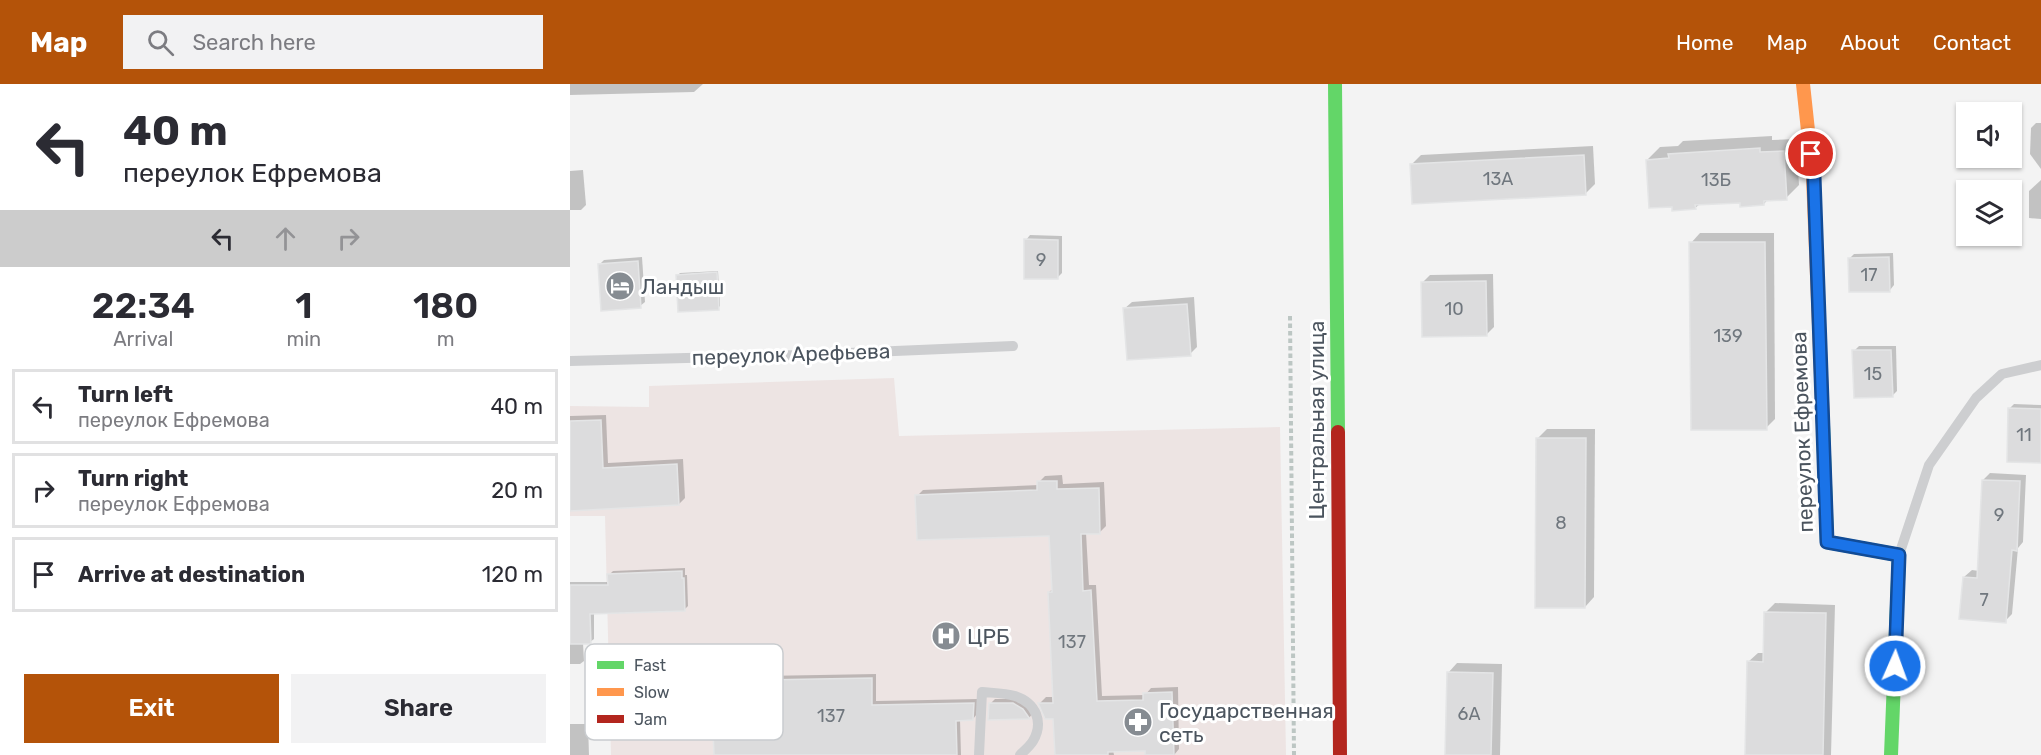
<!DOCTYPE html>
<html lang="en">
<head>
<meta charset="utf-8">
<style>
	body { margin:0; font-family:Rubik,sans-serif; background:#f2f2f3; color:#2b2b33; height:100vh; display:flex; flex-direction:column; font-size:22px; white-space:nowrap }
	* { box-sizing:border-box; margin:0 }
	p { font-size:20px; color:#7c7c81 }
	.icon { flex:none; width:33px; height:33px; fill:none; stroke:currentColor; stroke-width:2; stroke-linecap:round; stroke-linejoin:round }
	.map { position:relative; flex:1; overflow:hidden }
	.drawer { display:flex; flex-direction:column; background:#fff; width:570px }
	.drawer>* { flex:none }
	.guide { background:#fff; color:#2b2b33; overflow:hidden }
	.tools { position:absolute; left:1386px; top:18px; display:grid; gap:12px }
	.tools a { display:grid; place-items:center; width:66px; height:66px; border-radius:0px; background:#fff; box-shadow:0 2px 4px #0004; font-size:30px }
	.pin { position:absolute; display:grid; place-items:center; width:51px; height:51px; color:#fff; margin:-26px; border:3px solid #fff; border-radius:50%; box-shadow:0 2px 6px #0007 }
	.me { position:absolute; width:66px; margin:-33px; rotate:2deg; stroke-linejoin:round; filter:drop-shadow(0 0 4px #0008) }
	.turn { display:flex; align-items:center; gap:21px; height:126px; padding:0 24px; font-size:27px }
	.turn .icon { width:78px; height:78px; stroke-width:2.5 }
	.turn b { display:block; font-size:42px; line-height:51px }
	.lanes { display:flex; align-items:center; height:57px; padding:0 24px; background:#0003; justify-content:center; gap:30px; direction:ltr }
	.lanes .off { opacity:.35 }
	.eta { display:flex; justify-content:space-evenly; align-items:center; height:102px; text-align:center }
	.eta b { font-size:36px; font-weight:600; line-height:42px }
	.button { display:flex; gap:12px; margin-top:auto; padding:12px 24px }
	.button a { flex:1; height:69px; border-radius:0px; background:#b45309; color:#fff; font-size:24px; font-weight:600; line-height:69px; text-align:center }
	.button a+a { background:#f2f2f3; color:#2b2b33 }
	ul { padding:0; list-style:none }
	li { display:flex; align-items:center; gap:18px; height:75px; margin:0 12px 9px; padding:0 12px; border:3px solid #e1e1e2; border-radius:0px }
	li div { flex:1 }
	li b { display:block; font-size:22px }
	li em { font-style:normal }
	header { display:flex; align-items:center; gap:36px; box-sizing:border-box; height:84px; padding:0 30px; background:#b45309; color:#fff }
	header strong { font-size:28px }
	nav { display:flex; gap:33px; margin-inline-start:auto; font-size:21px }
	.search { width:420px; height:54px; background:#f2f2f3; display:flex; align-items:center; gap:15px; box-sizing:border-box; padding:0 21px; border-radius:0px; color:#7c7c81; font-size:22px }
	main { display:flex; flex:1; min-height:0 }
	.map>svg:first-child { display:block }
	.medical { fill:#ede4e3 }
	.shadow { fill:#0003 }
	.building { fill:#dcdcdd; stroke:#e4e5e6; stroke-width:1.5 }
	.lines { fill:none; stroke-linecap:round; stroke-linejoin:round }
	.path { stroke:#bcc6c3; stroke-width:4; stroke-dasharray:4.5 3; stroke-linecap:butt }
	.lane { stroke:#cdced0; stroke-width:10 }
	.fast { stroke:#63d668; stroke-width:14 }
	.slow { stroke:#ff974d; stroke-width:14 }
	.jam { stroke:#b3261e; stroke-width:14 }
	.route-casing { stroke:#114b97; stroke-width:15 }
	.route { stroke:#1a73e8; stroke-width:10 }
	.labels { text-anchor:middle; dominant-baseline:central; stroke-width:6; stroke-linejoin:round; paint-order:stroke }
	.number-label { font-size:18px; fill:#70777e }
	.poi-label { font-size:21px; fill:#4b545e; stroke:#fff; text-anchor:start }
	.street-label { font-size:21px; fill:#4b545e; stroke:#fff }
	.key { fill:#fff; stroke:#c9cccf; stroke-width:1.5 }
	.key-label { font-size:16px; fill:#4b545e }
</style>
</head>
<body>
<header>
<strong>Map</strong>
<div class="search"><svg class="icon" aria-label="search" viewBox="0 0 24 24"><circle cx="10" cy="10" r="6"/><path d="M15 15l6 6"/></svg>Search here</div>
<nav><a>Home</a><a>Map</a><a>About</a><a>Contact</a></nav>
</header>
<main>
<section class="drawer">
<div class="guide">
<div class="turn"><svg class="icon" aria-label="left" viewBox="0 0 24 24"><path d="M17 20v-9H6M10 6l-5 5 5 5"/></svg><div><b>40 m</b>переулок Ефремова</div></div>
<div class="lanes"><svg class="icon" aria-label="left" viewBox="0 0 24 24"><path d="M17 20v-9H6M10 6l-5 5 5 5"/></svg><svg class="icon off" aria-label="ahead" viewBox="0 0 24 24"><path d="M12 20V5M6 11l6-6 6 6"/></svg><svg class="icon off" aria-label="right" viewBox="0 0 24 24"><path d="M7 20v-9h11M14 6l5 5-5 5"/></svg></div>
</div>
<div class="eta">
<div><b>22:34</b><p>Arrival</p></div>
<div><b>1</b><p>min</p></div>
<div><b>180</b><p>m</p></div>
</div>
<ul>
<li><svg class="icon" aria-label="left" viewBox="0 0 24 24"><path d="M17 20v-9H6M10 6l-5 5 5 5"/></svg><div><b>Turn left</b><p>переулок Ефремова</p></div><em>40 m</em></li>
<li><svg class="icon" aria-label="right" viewBox="0 0 24 24"><path d="M7 20v-9h11M14 6l5 5-5 5"/></svg><div><b>Turn right</b><p>переулок Ефремова</p></div><em>20 m</em></li>
<li><svg class="icon" aria-label="arrive" viewBox="0 0 24 24"><path d="M6 21V4h12l-3 4 3 4H6"/></svg><div><b>Arrive at destination</b></div><em>120 m</em></li>
</ul>
<div class="button"><a>Exit</a><a>Share</a></div>
</section>
<div class="map">
<svg width="1471" height="671" viewBox="0 0 1471 671">
	<rect width="100%" height="100%" fill="#f3f3f3"/>
	<path class="medical" d="M 324,294 L 329,352 L 710,343 L 716,671 L 41,671 L 35,432 L 0,432 L 0,322 L 79,323 L 79,302 Z"/>
	<g class="shadow">
		<path d="M 0,0 L 133,0 L 124,8 L 0,11 Z"/>
		<path d="M 1466,39 L 1471,39 L 1471,85 L 1460,70 L 1461,44 Z"/>
		<path d="M 1202,52 L 1202,56 L 1226,55 L 1229,101 L 1216,114 L 1198,115 L 1194,120 L 1171,117 L 1130,120 L 1125,124 L 1077,76 L 1090,63 L 1108,62 L 1113,57 Z"/>
		<path d="M 1023,62 L 1025,100 L 1016,109 L 842,80 L 851,71 Z"/>
		<path d="M 13,86 L 16,121 L 11,126 L 0,126 L 0,87 Z"/>
		<path d="M 1471,96 L 1471,135 L 1459,134 L 1459,107 Z"/>
		<path d="M 1130,149 L 1204,149 L 1205,335 L 1196,344 L 1121,159 Z"/>
		<path d="M 460,151 L 492,152 L 492,189 L 487,194 L 456,156 Z"/>
		<path d="M 1323,169 L 1324,201 L 1320,206 L 1280,174 L 1284,170 Z"/>
		<path d="M 72,173 L 75,218 L 70,222 L 29,181 L 34,176 Z"/>
		<path d="M 148,187 L 150,222 L 148,224 L 108,191 L 110,189 Z"/>
		<path d="M 923,190 L 924,243 L 916,251 L 853,198 L 860,191 Z"/>
		<path d="M 624,213 L 627,263 L 620,270 L 554,225 L 562,218 Z"/>
		<path d="M 1289,262 L 1326,262 L 1327,307 L 1322,312 L 1284,267 Z"/>
		<path d="M 1444,320 L 1471,321 L 1471,377 L 1439,325 Z"/>
		<path d="M 36,331 L 38,379 L 113,375 L 115,414 L 109,420 L 0,425 L 0,332 Z"/>
		<path d="M 977,345 L 1025,345 L 1024,513 L 1015,523 L 967,355 Z"/>
		<path d="M 1420,389 L 1456,391 L 1453,458 L 1448,464 L 1442,530 L 1435,537 L 1394,493 L 1402,486 L 1409,487 L 1413,396 Z"/>
		<path d="M 492,391 L 493,400 L 534,398 L 536,442 L 530,448 L 516,449 L 519,501 L 526,501 L 532,612 L 575,611 L 581,604 L 608,603 L 609,665 L 604,671 L 576,671 L 576,665 L 543,666 L 544,671 L 487,671 L 485,633 L 470,619 L 476,613 L 484,613 L 479,508 L 483,505 L 480,450 L 347,412 L 353,406 L 469,401 L 469,398 L 475,392 Z"/>
		<path d="M 115,484 L 115,491 L 117,491 L 118,522 L 114,526 L 24,529 L 24,555 L 20,558 L 13,559 L 14,577 L 10,580 L 0,580 L 0,498 L 39,498 L 39,491 L 43,487 Z"/>
		<path d="M 1205,519 L 1265,521 L 1261,671 L 1176,671 L 1178,578 L 1188,569 L 1195,569 L 1196,528 Z"/>
		<path d="M 887,579 L 932,580 L 930,671 L 876,671 L 878,589 Z"/>
		<path d="M 306,590 L 306,617 L 408,615 L 407,630 L 403,635 L 390,635 L 391,671 L 146,671 L 140,597 L 144,593 Z"/>
		<path d="M 425,615 L 448,615 L 463,629 L 459,634 L 420,620 Z"/>
		<path d="M 0,640 L 18,640 L 19,671 L 0,671 Z"/>
	</g>
	<g class="building">
		<path d="M 1190,64 L 1190,68 L 1214,67 L 1217,116 L 1194,117 L 1194,121 L 1170,123 L 1170,119 L 1125,121 L 1126,125 L 1102,127 L 1102,123 L 1079,124 L 1076,76 L 1099,74 L 1098,70 Z"/>
		<path d="M 1014,71 L 1016,111 L 842,120 L 840,80 Z"/>
		<path d="M 454,155 L 488,156 L 488,195 L 454,195 Z"/>
		<path d="M 1119,158 L 1195,158 L 1197,346 L 1121,346 Z"/>
		<path d="M 1319,173 L 1320,208 L 1279,208 L 1278,174 Z"/>
		<path d="M 68,177 L 71,224 L 31,227 L 28,180 Z"/>
		<path d="M 147,188 L 149,226 L 108,228 L 106,191 Z"/>
		<path d="M 916,197 L 917,252 L 852,253 L 851,198 Z"/>
		<path d="M 617,220 L 621,272 L 557,276 L 553,224 Z"/>
		<path d="M 1282,266 L 1321,266 L 1323,313 L 1284,314 Z"/>
		<path d="M 1438,324 L 1471,325 L 1471,379 L 1437,378 Z"/>
		<path d="M 31,336 L 33,384 L 107,380 L 109,421 L 0,427 L 0,337 Z"/>
		<path d="M 966,354 L 1016,354 L 1015,524 L 965,524 Z"/>
		<path d="M 1412,396 L 1450,397 L 1447,467 L 1442,466 L 1436,539 L 1389,535 L 1393,493 L 1407,494 Z"/>
		<path d="M 467,397 L 487,397 L 487,405 L 529,404 L 530,450 L 511,450 L 513,507 L 521,506 L 527,617 L 573,616 L 573,609 L 602,608 L 604,671 L 575,671 L 575,667 L 538,668 L 538,671 L 485,671 L 483,635 L 475,635 L 468,619 L 483,619 L 478,508 L 482,508 L 479,452 L 347,456 L 345,411 L 467,406 Z"/>
		<path d="M 112,487 L 112,494 L 114,494 L 115,527 L 20,530 L 21,560 L 0,560 L 0,501 L 38,501 L 37,490 Z"/>
		<path d="M 1194,528 L 1256,529 L 1253,671 L 1175,671 L 1177,577 L 1193,578 Z"/>
		<path d="M 877,588 L 923,589 L 921,671 L 875,671 Z"/>
		<path d="M 302,594 L 302,621 L 404,619 L 403,636 L 386,637 L 387,671 L 144,671 L 143,646 L 140,646 L 138,597 Z"/>
		<path d="M 419,619 L 443,619 L 453,625 L 460,635 L 418,636 Z"/>
	</g>
	<g class="lines">
		<path class="path" d="M 720,232 L 724,671"/>
		<g class="lane">
			<path d="M 0,277 L 231,271 L 443,262"/>
			<path d="M 1330,468 L 1359,381 L 1406,314 L 1432,290 L 1471,281"/>
			<path d="M 409,671 L 412,608 C 423,609 435,609 445,612 C 466,619 474,638 463,657 C 460,662 454,667 450,671"/>
		</g>
		<g class="fast">
			<path d="M 765,0 L 768,348"/>
			<path d="M 1253,341 L 1257,458 L 1329,471 L 1321,671"/>
		</g>
		<path class="slow" d="M 1233,0 L 1243,93 L 1253,341"/>
		<path class="jam" d="M 768,348 L 770,671"/>
	</g>
	<g class="lines">
		<g class="route-casing">
			<path id="route" d="M 1241,70 L 1244,93 L 1257,458 L 1329,471 L 1325,582"/>
		</g>
		<use href="#route" class="route"/>
	</g>
	<defs>
		<g id="hotel-disc" transform="scale(1.5)"><circle r="9.5" fill="#868c92" stroke="#fff"/><path d="M-6-4.5h1.5V1H6V5H4.5V3h-9V5H-6ZM-4 0a1.8 1.8 0 1 1 3.6 0ZM.5 0V-2.5h3Q6-2.5 6 0Z" fill="#fff"/></g>
		<g id="hospital-disc" transform="scale(1.5)"><circle r="9.5" fill="#868c92" stroke="#fff"/><path d="M-5-5h3v3.5h4V-5h3V5h-3V1.5h-4V5h-3Z" fill="#fff"/></g>
		<g id="pharmacy-disc" transform="scale(1.5)"><circle r="9.5" fill="#868c92" stroke="#fff"/><path d="M-2-6h4v4h4v4h-4v4h-4v-4h-4v-4h4Z" fill="#fff"/></g>
	</defs>
	<g fill-rule="evenodd">
		<use href="#hotel-disc" x="50" y="202"/>
		<use href="#hospital-disc" x="376" y="552"/>
		<use href="#pharmacy-disc" x="568" y="638"/>
	</g>
	<g class="labels">
		<g class="number-label">
			<text x="928" y="95">13А</text>
			<text x="1146" y="96">13Б</text>
			<text x="471" y="176">9</text>
			<text x="1299" y="191">17</text>
			<text x="884" y="225">10</text>
			<text x="1158" y="252">139</text>
			<text x="1303" y="290">15</text>
			<text x="1454" y="351">11</text>
			<text x="1429" y="431">9</text>
			<text x="991" y="439">8</text>
			<text x="1414" y="516">7</text>
			<text x="502" y="558">137</text>
			<text x="899" y="630">6А</text>
			<text x="261" y="632">137</text>
		</g>
		<g class="poi-label">
			<text x="71" y="202">Ландыш</text>
			<text x="397" y="552">ЦРБ</text>
			<text x="589" y="626">Государственная<tspan x="589" dy="24">сеть</tspan></text>
		</g>
		<g class="street-label">
			<text transform="translate(221 270) rotate(-2)">переулок Арефьева</text>
			<text transform="translate(746 336) rotate(-90)">Центральная улица</text>
			<text transform="translate(1232 348) rotate(-92)">переулок Ефремова</text>
		</g>
	</g>
	<rect x="15" y="560" width="198" height="96" rx="9" class="key"/>
	<rect x="27" y="577" width="27" height="8" fill="#63d668"/>
	<rect x="27" y="604" width="27" height="8" fill="#ff974d"/>
	<rect x="27" y="631" width="27" height="8" fill="#b3261e"/>
	<g class="key-label">
		<text x="64" y="587">Fast</text>
		<text x="64" y="614">Slow</text>
		<text x="64" y="641">Jam</text>
	</g>
</svg>
<div class="tools">
<a><svg class="icon" aria-label="sound" viewBox="0 0 24 24"><path d="M4 9h4l5-4v14l-5-4H4zM17 9q2 3 0 6"/></svg></a>
<a><svg class="icon" aria-label="layers" viewBox="0 0 24 24"><path d="M12 4l9 5-9 5-9-5zM3 14l9 5 9-5"/></svg></a>
</div>
<div class="pin" style="left:1241px;top:70px;background:#d93025"><svg class="icon" aria-label="arrive" viewBox="0 0 24 24"><path d="M6 21V4h12l-3 4 3 4H6"/></svg></div>
<svg class="me" style="left:1325px;top:582px" viewBox="-20 -20 40 40"><circle r="17" fill="#1a73e8" stroke="#fff" stroke-width="3"/><path d="M0-11L8 9 0 5-8 9z" fill="#fff"/></svg>
</div>
</main>
</body>
</html>
